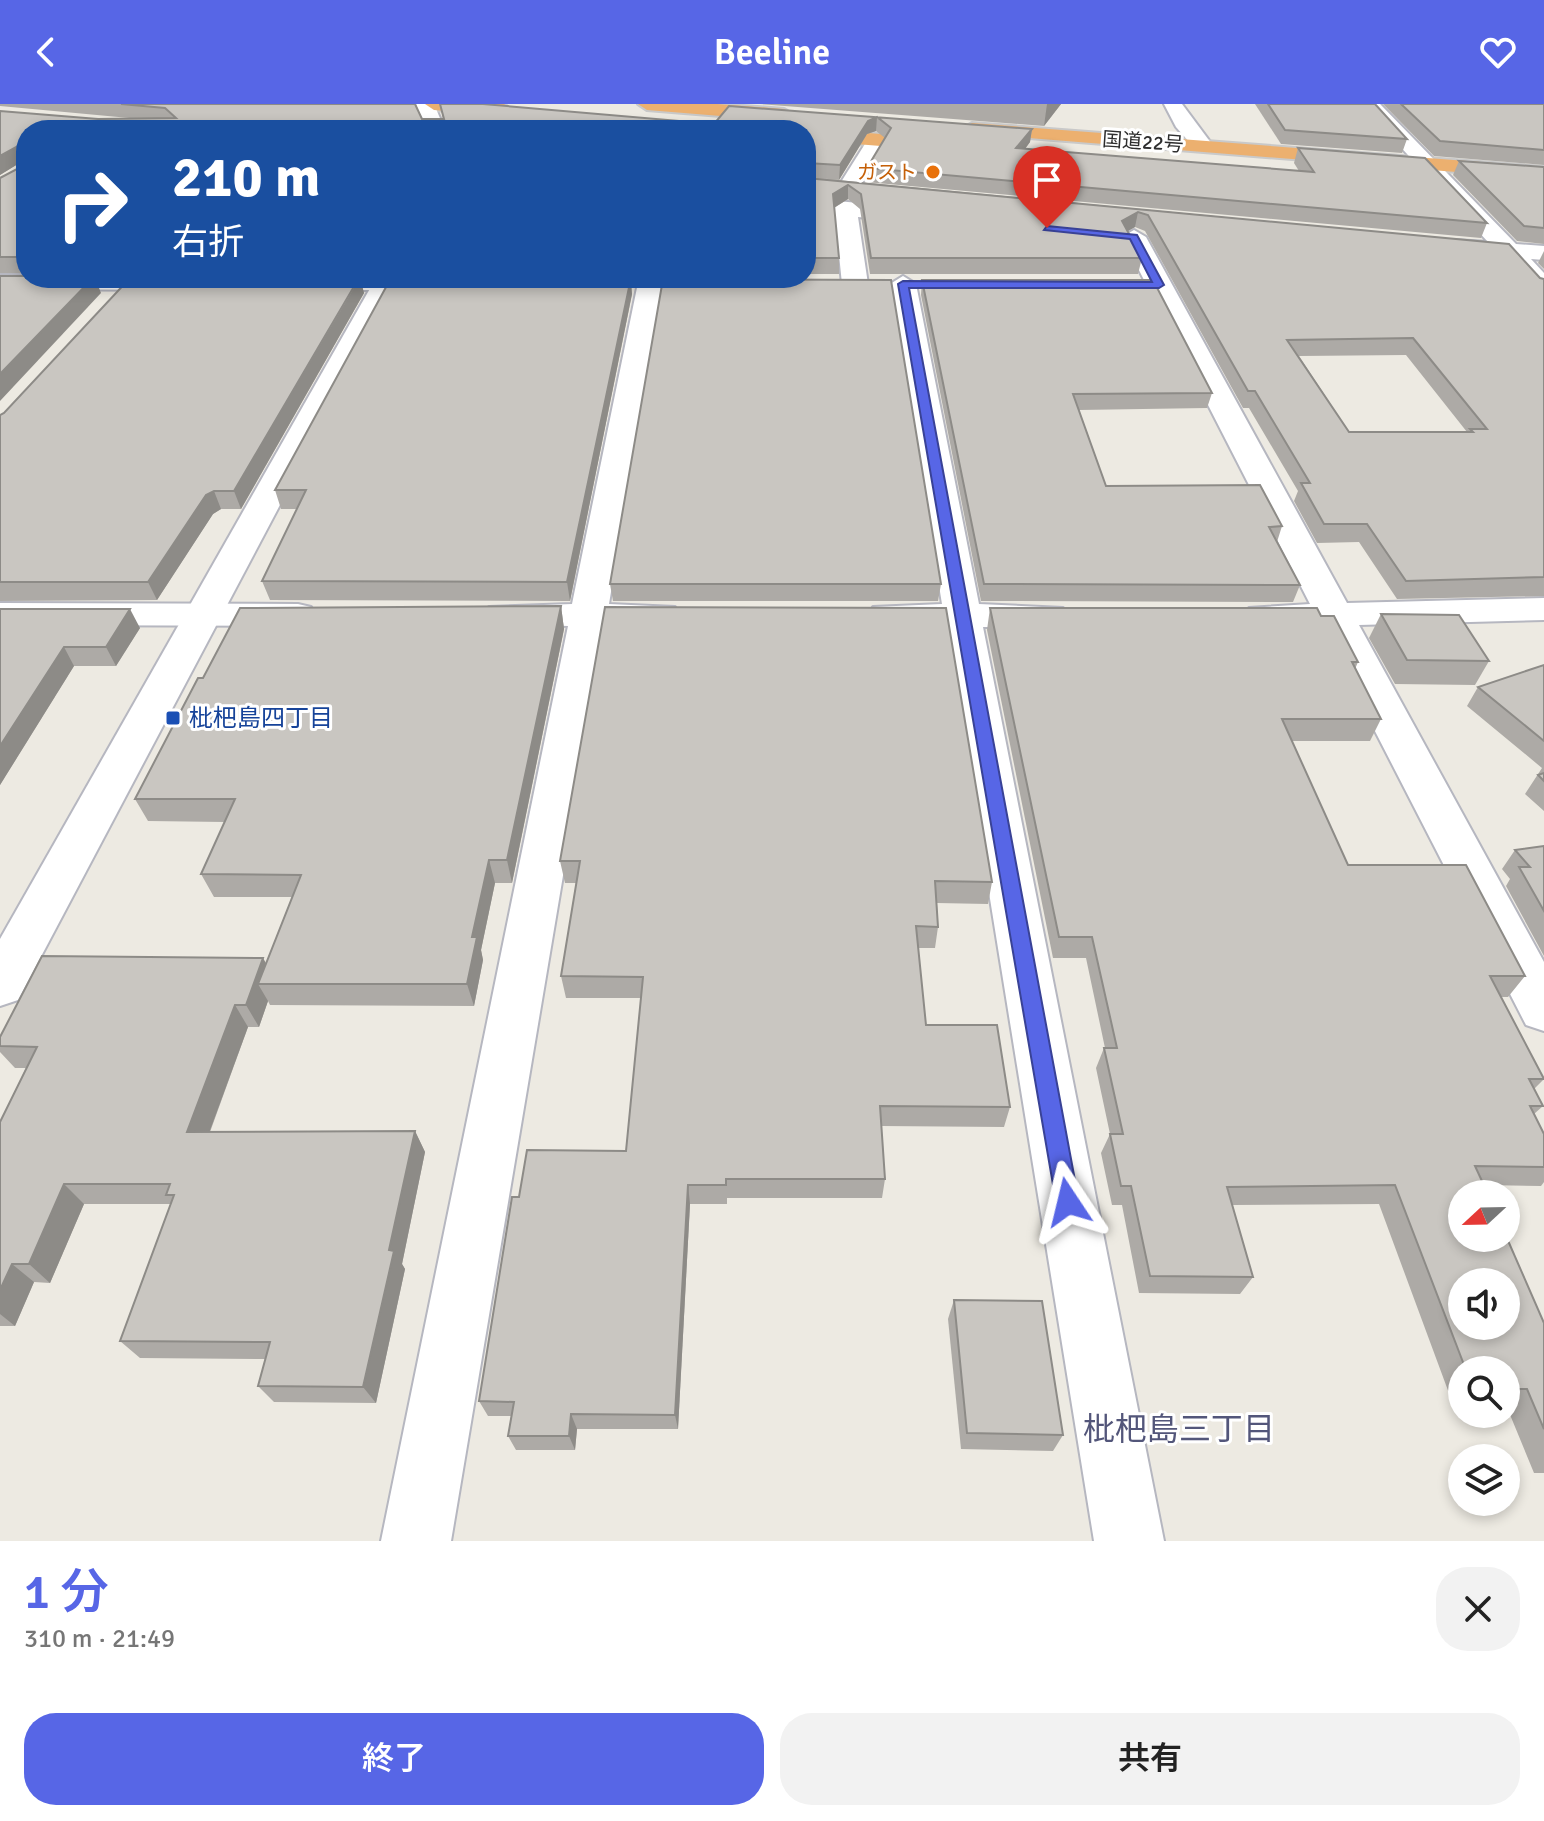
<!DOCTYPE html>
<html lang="ja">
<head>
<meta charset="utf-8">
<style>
	body { margin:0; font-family:Signika,"Noto Sans JP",sans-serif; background:#f2f2f2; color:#222; height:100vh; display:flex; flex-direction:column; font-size:30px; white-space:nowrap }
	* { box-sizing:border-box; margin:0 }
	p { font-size:26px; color:#767676 }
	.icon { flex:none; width:44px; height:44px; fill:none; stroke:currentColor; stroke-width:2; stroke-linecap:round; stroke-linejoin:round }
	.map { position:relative; height:1437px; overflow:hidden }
	.side { display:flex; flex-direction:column; background:#fff; flex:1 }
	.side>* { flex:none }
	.guide { position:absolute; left:16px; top:16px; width:800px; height:168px; border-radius:32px; box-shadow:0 4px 12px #0003; background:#1a4fa0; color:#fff; overflow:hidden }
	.needle { width:52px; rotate:248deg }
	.controls { position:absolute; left:1448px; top:1076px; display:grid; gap:16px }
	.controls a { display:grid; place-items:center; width:72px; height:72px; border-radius:50%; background:#fff; box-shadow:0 4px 12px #0003; font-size:40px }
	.pin { position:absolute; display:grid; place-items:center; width:68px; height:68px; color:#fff; margin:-82px -34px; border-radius:50% 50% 50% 0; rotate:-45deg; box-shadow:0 0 8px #0007 }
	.pin .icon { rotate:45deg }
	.me { position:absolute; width:88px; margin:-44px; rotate:350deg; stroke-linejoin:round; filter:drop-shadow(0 0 6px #0008) }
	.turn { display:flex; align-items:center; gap:28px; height:168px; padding:0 24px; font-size:36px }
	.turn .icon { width:104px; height:104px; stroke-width:2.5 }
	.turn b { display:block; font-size:56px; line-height:68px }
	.round { display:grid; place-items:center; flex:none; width:84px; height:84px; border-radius:32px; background:#f2f2f2 }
	.head { display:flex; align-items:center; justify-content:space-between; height:136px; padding:0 24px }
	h1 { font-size:48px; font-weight:600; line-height:60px; color:#5766e6 }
	.cta { display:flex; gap:16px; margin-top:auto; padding:16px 24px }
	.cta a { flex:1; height:92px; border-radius:32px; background:#5766e6; color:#fff; font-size:32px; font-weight:600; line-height:92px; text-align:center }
	.cta a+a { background:#f2f2f2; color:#222 }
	header { display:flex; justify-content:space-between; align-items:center; height:104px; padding:0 24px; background:#5766e6; color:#fff; font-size:36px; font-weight:600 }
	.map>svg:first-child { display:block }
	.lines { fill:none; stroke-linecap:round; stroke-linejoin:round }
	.street-casing { stroke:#b6b7c0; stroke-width:4 }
	.secondary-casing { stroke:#b6b7c0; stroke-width:4 }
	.highway-casing { stroke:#c9c9c9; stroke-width:4 }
	.street { fill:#fff; fill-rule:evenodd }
	.secondary { fill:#fff; fill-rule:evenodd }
	.highway { fill:#ecb06f; fill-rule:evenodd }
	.wall { fill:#adaaa6; fill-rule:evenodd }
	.shaded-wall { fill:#8d8b87 }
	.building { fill:#c9c6c1; stroke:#8d8b87; stroke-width:2; fill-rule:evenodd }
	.route { fill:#5766e6; stroke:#394296; stroke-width:2 }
	.food-dot { fill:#e8710a; stroke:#fff; stroke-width:3 }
	.transit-dot { fill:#1a4fb4; stroke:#fff; stroke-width:3 }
	.labels { text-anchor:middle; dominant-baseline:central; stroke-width:6; stroke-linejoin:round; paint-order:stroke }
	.far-street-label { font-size:20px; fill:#2e2e2e; stroke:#fff }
	.far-food-label { font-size:20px; fill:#c56008; stroke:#fff; text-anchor:end }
	.transit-label { font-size:24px; fill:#164399; stroke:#fff; text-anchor:start }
	.near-neighbourhood-label { font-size:32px; fill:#53567a; stroke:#fff }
</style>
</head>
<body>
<header><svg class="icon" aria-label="back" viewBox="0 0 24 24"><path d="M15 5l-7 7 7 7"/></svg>Beeline<svg class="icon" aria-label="heart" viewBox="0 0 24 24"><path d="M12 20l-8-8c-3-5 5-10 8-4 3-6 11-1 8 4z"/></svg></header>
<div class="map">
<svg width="1544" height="1437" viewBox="0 0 1544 1437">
	<rect width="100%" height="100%" fill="#edeae2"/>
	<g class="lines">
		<g class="street-casing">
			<g id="street">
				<path d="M 1164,0 L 1182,0 L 1214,43 L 1211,47 L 1197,47 L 1176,23 Z"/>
				<path d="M 1361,0 L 1380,0 L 1516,140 L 1544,142 L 1544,156 L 1531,155 L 1544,169 L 1544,191 L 1535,188 L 1503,153 L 1446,148 L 1442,143 L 1454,136 L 1488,138 Z"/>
				<path d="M 877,30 L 887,36 L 855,91 L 847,93 L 839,91 L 836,86 L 870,32 Z"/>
				<path d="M 806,94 L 921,105 L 932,112 L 921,119 L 858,113 L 868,180 L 855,188 L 842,180 L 835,111 L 806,108 Z"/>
				<path d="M 1134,126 L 1146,133 L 1347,499 L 1544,494 L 1544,516 L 1359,521 L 1544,858 L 1544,927 L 1526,921 L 1321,522 L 1262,523 L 1249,520 L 1244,512 L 1249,504 L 1310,500 L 1122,133 Z"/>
				<path d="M 0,171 L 26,171 L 26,174 L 195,174 L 198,179 L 186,186 L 0,185 Z"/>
				<path d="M 903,172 L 916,180 L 979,500 L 1063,504 L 1068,512 L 1063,520 L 1050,523 L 983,523 L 1164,1437 L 1094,1437 L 946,523 L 873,519 L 868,511 L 873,503 L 942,500 L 890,180 Z"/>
				<path d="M 293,174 L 443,174 L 446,179 L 434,186 L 302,186 L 293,184 L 290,179 Z"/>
				<path d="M 639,174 L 663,174 L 609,500 L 675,503 L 680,511 L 675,519 L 605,522 L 451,1437 L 381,1437 L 568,522 L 489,519 L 484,511 L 489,503 L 572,500 Z"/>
				<path d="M 0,499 L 298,500 L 311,503 L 316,511 L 311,519 L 298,522 L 0,521 Z"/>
			</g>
		</g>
		<g class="secondary-casing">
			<g id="secondary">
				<path d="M 416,0 L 434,0 L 445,26 L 425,26 Z"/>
				<path d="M 376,174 L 400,174 L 18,896 L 0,902 L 0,835 Z"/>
			</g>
		</g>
		<g class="highway-casing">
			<g id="highway">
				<path d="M 425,0 L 504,0 L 510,5 L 501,11 L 434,6 Z"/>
				<path d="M 638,0 L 717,0 L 784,5 L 794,11 L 784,17 L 647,6 Z"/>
				<path d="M 972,19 L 1544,63 L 1544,75 L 965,29 L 962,25 Z"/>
				<path d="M 806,24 L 943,35 L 953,41 L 943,47 L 806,36 L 806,26 L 799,26 Z"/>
			</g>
		</g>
		<use href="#street" class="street"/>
		<use href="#secondary" class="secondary"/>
		<use href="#highway" class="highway"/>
	</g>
	<g class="wall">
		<path d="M 0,0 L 415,0 L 422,15 L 443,15 L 440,0 L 714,20 L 729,2 L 1032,25 L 1030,38 L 1025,45 L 1299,67 L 1294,59 L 1298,44 L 1487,119 L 1481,134 L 866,78 L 867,64 L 885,34 L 876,27 L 867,30 L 839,76 L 806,73 L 1509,140 L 1540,174 L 1544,175 L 1544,492 L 1397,495 L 1359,438 L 1317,439 L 1294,397 L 1298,387 L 1249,304 L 1243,304 L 1145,127 L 1135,123 L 1128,127 L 1142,154 L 1138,170 L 870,170 L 860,105 L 848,95 L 834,104 L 839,154 L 839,170 L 806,170 L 806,26 L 26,26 L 26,169 L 0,169 L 0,74 L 21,63 L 21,58 L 0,71 L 0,7 L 98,15 L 140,15 L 0,2 ZM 1406,251 L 1467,328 L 1349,328 L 1299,252 Z"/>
		<path d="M 760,0 L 1061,0 L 1044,22 Z"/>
		<path d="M 1255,0 L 1375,0 L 1407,35 L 1402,49 L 1281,40 Z"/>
		<path d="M 1383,0 L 1544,0 L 1544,61 L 1434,52 Z"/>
		<path d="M 1459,57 L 1544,63 L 1544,140 L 1517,137 L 1453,71 Z"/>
		<path d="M 1544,147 L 1544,165 L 1538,159 Z"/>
		<path d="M 360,174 L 364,189 L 241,405 L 221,405 L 213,410 L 157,496 L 0,497 L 0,311 Z"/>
		<path d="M 922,176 L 1212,289 L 1207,304 L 1079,306 L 1106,382 L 1282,422 L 1277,438 L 1300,481 L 1293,498 L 981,497 L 921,191 Z"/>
		<path d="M 632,190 L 570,497 L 270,496 L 262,477 L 297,405 L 281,405 L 275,386 Z"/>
		<path d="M 610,480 L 941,480 L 938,497 L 613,497 Z"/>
		<path d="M 561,502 L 564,525 L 512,779 L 495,779 L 481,846 L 483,856 L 474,902 L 270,901 L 268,897 L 259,923 L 248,923 L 210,1028 L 415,1027 L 425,1048 L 402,1160 L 405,1165 L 376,1299 L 274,1298 L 258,1282 L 265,1255 L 140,1254 L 120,1237 L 171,1100 L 84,1100 L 50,1179 L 34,1178 L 15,1222 L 0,1222 L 0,1018 L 26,964 L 15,964 L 0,948 L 0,933 L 266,859 L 292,793 L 214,793 L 201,770 L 225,718 L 148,717 L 135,695 L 203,574 Z"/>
		<path d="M 605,503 L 992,778 L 988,800 L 937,799 L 938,823 L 935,844 L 918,844 L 926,921 L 1010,1003 L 1004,1023 L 881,1022 L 885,1075 L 882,1094 L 727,1094 L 727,1100 L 690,1100 L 678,1325 L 577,1325 L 575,1346 L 516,1346 L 508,1332 L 511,1312 L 488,1312 L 479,1297 L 519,1093 L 626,1047 L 641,894 L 566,894 L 561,872 L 576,779 L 565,779 L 560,757 Z"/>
		<path d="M 990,504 L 1321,512 L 1358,558 L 1355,565 L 1381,615 L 1370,637 L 1292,637 L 1348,761 L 1525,872 L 1508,893 L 1501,893 L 1544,975 L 1534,985 L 1543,1002 L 1534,1010 L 1544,1030 L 1544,1078 L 1541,1082 L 1484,1081 L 1544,1219 L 1544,1369 L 1534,1369 L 1506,1301 L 1506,1266 L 1462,1266 L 1462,1300 L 1453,1300 L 1379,1100 L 1232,1101 L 1253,1173 L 1240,1190 L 1139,1189 L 1122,1101 L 1112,1101 L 1101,1049 L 1110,1030 L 1096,964 L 1104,944 L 1105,944 L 1086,854 L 1053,854 L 987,526 Z"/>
		<path d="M 0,505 L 140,524 L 116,562 L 74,562 L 0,681 Z"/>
		<path d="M 1381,510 L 1489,557 L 1475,581 L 1395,580 L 1369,534 Z"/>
		<path d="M 1544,561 L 1544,707 L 1525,690 L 1542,664 L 1467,602 L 1478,583 Z"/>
		<path d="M 1544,742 L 1544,852 L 1506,782 L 1510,775 L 1502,765 L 1515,746 Z"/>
		<path d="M 954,1196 L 1063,1331 L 1053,1347 L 961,1345 L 948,1215 Z"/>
	</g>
	<g class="shaded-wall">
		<path d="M 1047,0 L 1061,0 L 1044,22 Z"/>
		<path d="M 877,13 L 876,27 L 867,30 L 839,76 L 840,61 L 868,17 Z"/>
		<path d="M 1032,25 L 1030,38 L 1015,58 L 1016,44 Z"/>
		<path d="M 20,41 L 26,55 L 0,71 L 0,52 Z"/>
		<path d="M 848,81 L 848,95 L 832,105 L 833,90 Z"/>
		<path d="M 1138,108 L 1135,123 L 1119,132 L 1122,117 Z"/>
		<path d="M 93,174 L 95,174 L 101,189 L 0,297 L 0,270 Z"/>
		<path d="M 360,174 L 364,189 L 241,405 L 234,387 Z"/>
		<path d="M 631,174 L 632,190 L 570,497 L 567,478 Z"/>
		<path d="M 214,387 L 221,405 L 213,410 L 157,496 L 148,478 L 206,391 Z"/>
		<path d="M 561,502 L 564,525 L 512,779 L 507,756 Z"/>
		<path d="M 130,505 L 140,524 L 116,562 L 106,543 Z"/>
		<path d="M 64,543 L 74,562 L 0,681 L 0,642 Z"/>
		<path d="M 489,756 L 495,779 L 481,846 L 483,856 L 474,902 L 467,880 L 472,833 Z"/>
		<path d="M 263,854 L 276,876 L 258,880 L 268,897 L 259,923 L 246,901 Z"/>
		<path d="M 235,901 L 248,923 L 202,1048 L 187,1028 Z"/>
		<path d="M 415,1027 L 425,1048 L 402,1160 L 405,1165 L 376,1299 L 363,1283 L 389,1146 Z"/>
		<path d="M 64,1080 L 84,1100 L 50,1179 L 29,1160 Z"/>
		<path d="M 688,1081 L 690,1100 L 678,1325 L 675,1311 Z"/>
		<path d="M 12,1160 L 34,1178 L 15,1222 L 0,1210 L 0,1186 Z"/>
		<path d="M 571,1310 L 577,1325 L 575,1346 L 569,1332 Z"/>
	</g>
	<g class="building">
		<path d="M 121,0 L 415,0 L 422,15 L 444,15 L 440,0 L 483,0 L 714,20 L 729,2 L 1032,25 L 1016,44 L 1314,68 L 1298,44 L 1425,54 L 1487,119 L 867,64 L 891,24 L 877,13 L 868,17 L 840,61 L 807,59 L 806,61 L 806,26 L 26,26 L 26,153 L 0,153 L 0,74 L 21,63 L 20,41 L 0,52 L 0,7 L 98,15 L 176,14 L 165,4 Z"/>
		<path d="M 1268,0 L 1375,0 L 1407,35 L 1285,26 Z"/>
		<path d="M 1401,0 L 1544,0 L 1544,46 L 1440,37 Z"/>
		<path d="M 1459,57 L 1544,63 L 1544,124 L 1524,122 Z"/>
		<path d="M 806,74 L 1509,140 L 1540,174 L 1544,175 L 1544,473 L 1406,477 L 1367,420 L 1324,420 L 1301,379 L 1310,379 L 1255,287 L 1248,287 L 1148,111 L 1138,108 L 1122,117 L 1142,154 L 871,154 L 861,90 L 848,81 L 833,90 L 839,154 L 806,154 ZM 1413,234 L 1487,325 L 1470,325 L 1473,328 L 1349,328 L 1287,236 Z"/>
		<path d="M 0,172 L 26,172 L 26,174 L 93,174 L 0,270 Z"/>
		<path d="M 130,174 L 359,174 L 234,387 L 214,387 L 206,391 L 148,478 L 0,478 L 0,311 L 4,309 Z"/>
		<path d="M 391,174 L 631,174 L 567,478 L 262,477 L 306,386 L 275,386 Z"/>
		<path d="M 663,175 L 891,176 L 941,480 L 610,480 Z"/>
		<path d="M 922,176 L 1153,176 L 1212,289 L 1073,290 L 1106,382 L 1260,381 L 1282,422 L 1269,423 L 1300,481 L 984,480 Z"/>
		<path d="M 561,502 L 507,756 L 489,756 L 472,833 L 477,833 L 467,880 L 258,880 L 301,771 L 201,770 L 235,695 L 135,695 L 198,574 L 203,574 L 240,504 Z"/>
		<path d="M 605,503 L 946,504 L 992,778 L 935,777 L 938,823 L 916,822 L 926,921 L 997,921 L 1010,1003 L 880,1002 L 885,1075 L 726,1075 L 726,1081 L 688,1081 L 675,1311 L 571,1310 L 569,1332 L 508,1332 L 514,1298 L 479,1297 L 512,1093 L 519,1093 L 527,1046 L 626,1047 L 643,873 L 561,872 L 580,757 L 560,757 Z"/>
		<path d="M 990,504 L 1317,504 L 1321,512 L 1334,512 L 1358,558 L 1352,558 L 1381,615 L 1282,615 L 1348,761 L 1466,761 L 1525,872 L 1490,872 L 1544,975 L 1529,975 L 1543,1002 L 1530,1002 L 1544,1030 L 1544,1063 L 1475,1062 L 1488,1090 L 1462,1090 L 1462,1134 L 1506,1134 L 1506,1132 L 1544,1219 L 1544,1325 L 1527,1285 L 1506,1285 L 1506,1266 L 1466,1266 L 1395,1081 L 1227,1083 L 1253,1173 L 1150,1172 L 1131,1082 L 1121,1082 L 1110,1030 L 1123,1030 L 1104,944 L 1117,944 L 1092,833 L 1059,833 ZM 1462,1178 L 1506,1178 L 1506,1222 L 1462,1222 Z"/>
		<path d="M 0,505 L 130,505 L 106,543 L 64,543 L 0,642 Z"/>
		<path d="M 1381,510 L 1459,511 L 1489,557 L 1407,556 Z"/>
		<path d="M 1544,561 L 1544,637 L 1478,583 Z"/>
		<path d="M 1544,669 L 1544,677 L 1538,671 Z"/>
		<path d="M 1544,742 L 1544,807 L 1519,763 L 1530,763 L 1515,746 Z"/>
		<path d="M 42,852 L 263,854 L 246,901 L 235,901 L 187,1028 L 415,1027 L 389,1146 L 394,1147 L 363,1283 L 258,1282 L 270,1238 L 120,1237 L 174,1091 L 166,1091 L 170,1080 L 64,1080 L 29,1160 L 12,1160 L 0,1186 L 0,1018 L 37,943 L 0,942 L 0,933 Z"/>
		<path d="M 954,1196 L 1042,1197 L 1063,1331 L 967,1329 Z"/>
	</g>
	<path class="route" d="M 1047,122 L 1137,131 L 1164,181 L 1159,184 L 909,184 L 1079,1098 L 1076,1106 L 1068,1109 L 1059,1106 L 1056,1098 L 898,180 L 903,177 L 1152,178 L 1130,135 L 1044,126 Z"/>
	<circle class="food-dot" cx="933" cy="68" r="8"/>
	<rect class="transit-dot" x="165" y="606" width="16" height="16" rx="4"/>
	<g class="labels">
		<g class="far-street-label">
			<text transform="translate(1143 38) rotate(4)">国道22号</text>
		</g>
		<g class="far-food-label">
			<text x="917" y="68">ガスト</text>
		</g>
		<g class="transit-label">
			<text x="189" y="614">枇杷島四丁目</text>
		</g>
		<g class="near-neighbourhood-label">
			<text x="1179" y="1325">枇杷島三丁目</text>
		</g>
	</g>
</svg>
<div class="controls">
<a><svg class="needle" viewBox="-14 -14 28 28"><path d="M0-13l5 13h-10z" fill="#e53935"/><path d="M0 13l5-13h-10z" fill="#767676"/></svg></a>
<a><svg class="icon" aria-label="sound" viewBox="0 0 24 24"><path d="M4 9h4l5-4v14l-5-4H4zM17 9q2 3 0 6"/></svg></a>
<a><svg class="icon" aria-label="search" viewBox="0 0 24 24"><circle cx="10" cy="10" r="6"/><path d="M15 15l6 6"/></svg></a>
<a><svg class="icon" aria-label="layers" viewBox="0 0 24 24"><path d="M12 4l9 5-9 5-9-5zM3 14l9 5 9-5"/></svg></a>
</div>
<div class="pin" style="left:1047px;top:124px;background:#d93025"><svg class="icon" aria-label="arrive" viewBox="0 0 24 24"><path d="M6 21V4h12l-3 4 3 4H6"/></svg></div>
<svg class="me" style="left:1068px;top:1098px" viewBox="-20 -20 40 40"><path d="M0-17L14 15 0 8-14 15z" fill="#5766e6" stroke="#fff" stroke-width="4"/></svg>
<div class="guide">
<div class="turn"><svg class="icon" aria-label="right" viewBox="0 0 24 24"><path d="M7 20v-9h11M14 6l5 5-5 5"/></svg><div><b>210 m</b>右折</div></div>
</div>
</div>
<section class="side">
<div class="head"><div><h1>1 分</h1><p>310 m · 21:49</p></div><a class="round"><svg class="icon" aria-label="close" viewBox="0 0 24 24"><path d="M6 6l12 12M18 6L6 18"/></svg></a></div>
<div class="cta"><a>終了</a><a>共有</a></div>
</section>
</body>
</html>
